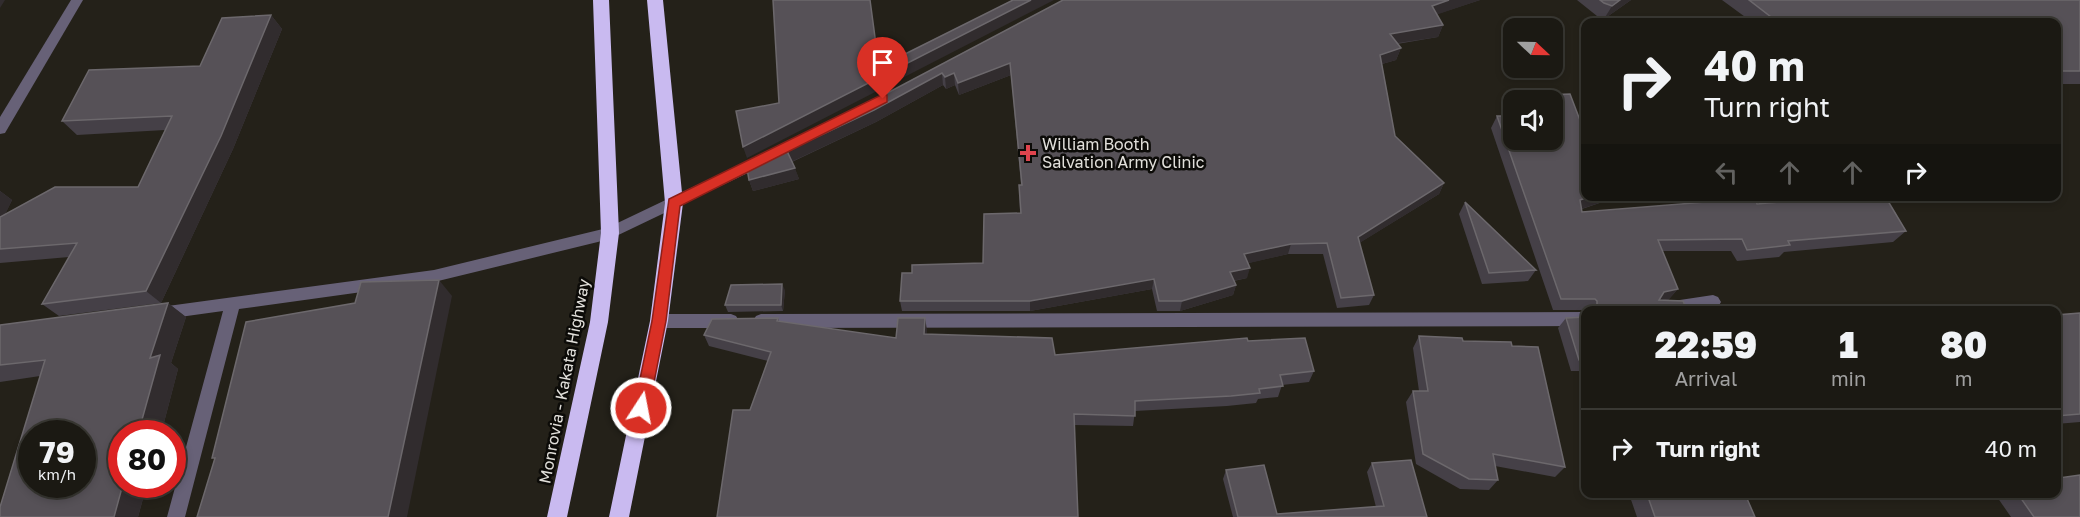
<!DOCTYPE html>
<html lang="en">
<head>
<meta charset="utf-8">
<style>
	body { margin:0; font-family:"Golos Text",sans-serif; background:#24221c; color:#f1f3f6; height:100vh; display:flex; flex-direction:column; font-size:22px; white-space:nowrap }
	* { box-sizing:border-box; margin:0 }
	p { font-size:20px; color:#a0a0a0 }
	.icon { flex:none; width:33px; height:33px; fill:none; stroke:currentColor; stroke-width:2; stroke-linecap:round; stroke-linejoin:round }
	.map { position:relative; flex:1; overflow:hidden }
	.panel { position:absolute; left:1581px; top:306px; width:480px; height:192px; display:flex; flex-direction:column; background:#1b1913; border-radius:12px; box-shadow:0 3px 9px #0003,0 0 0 2px #393833 }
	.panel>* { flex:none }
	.banner { position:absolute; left:1581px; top:18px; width:480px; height:183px; border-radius:12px; box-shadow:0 3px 9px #0003,0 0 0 2px #393833; background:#1b1913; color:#f1f3f6; overflow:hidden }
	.needle { width:39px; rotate:112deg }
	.fabs { position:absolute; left:1503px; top:18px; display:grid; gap:12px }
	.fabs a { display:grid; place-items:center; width:60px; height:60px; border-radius:12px; background:#1b1913; box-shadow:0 3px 9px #0003,0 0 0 2px #393833; font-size:30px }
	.speed { position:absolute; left:18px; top:420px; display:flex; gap:12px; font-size:30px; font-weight:700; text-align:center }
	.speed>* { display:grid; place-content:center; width:78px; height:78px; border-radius:50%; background:#1b1913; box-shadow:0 3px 9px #0003,0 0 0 2px #393833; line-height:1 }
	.speed small { font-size:15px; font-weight:400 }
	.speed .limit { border:9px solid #d22; background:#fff; color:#111 }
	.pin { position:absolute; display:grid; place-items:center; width:51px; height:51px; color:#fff; margin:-62px -26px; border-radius:50% 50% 50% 0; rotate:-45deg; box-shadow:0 0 6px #0007 }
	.pin .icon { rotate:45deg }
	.me { position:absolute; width:66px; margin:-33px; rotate:11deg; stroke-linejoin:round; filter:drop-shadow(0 0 4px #0008) }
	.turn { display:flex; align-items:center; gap:21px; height:126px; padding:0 24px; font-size:27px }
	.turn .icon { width:78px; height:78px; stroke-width:2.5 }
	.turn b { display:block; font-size:42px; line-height:51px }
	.lanes { display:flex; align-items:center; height:57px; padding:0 24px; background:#0003; justify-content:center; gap:30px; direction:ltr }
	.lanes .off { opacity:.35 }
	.eta { display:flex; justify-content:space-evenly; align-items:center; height:102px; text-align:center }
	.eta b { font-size:36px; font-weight:800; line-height:42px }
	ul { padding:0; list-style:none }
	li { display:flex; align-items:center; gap:18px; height:78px; padding:0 24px; border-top:2px solid #393833 }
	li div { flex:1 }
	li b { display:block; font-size:22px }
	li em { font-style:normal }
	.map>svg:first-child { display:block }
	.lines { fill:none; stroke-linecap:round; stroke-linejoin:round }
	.minor { fill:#676177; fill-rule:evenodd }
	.highway { fill:#c9baf0; fill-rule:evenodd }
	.wall { fill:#454047; fill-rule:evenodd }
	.shaded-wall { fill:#312c2e }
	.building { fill:#565157; stroke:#6c686c; stroke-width:1.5; fill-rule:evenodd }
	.route { fill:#d93025; stroke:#8d1f18; stroke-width:1.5 }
	.health-dot { fill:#e0444e; stroke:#0c0b08; stroke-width:2 }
	.labels { text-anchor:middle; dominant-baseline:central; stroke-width:5; stroke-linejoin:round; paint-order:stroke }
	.poi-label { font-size:16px; fill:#e2e0db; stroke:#0c0b08; text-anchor:start }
	.street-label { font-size:16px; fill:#e2e0db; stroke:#0c0b08 }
</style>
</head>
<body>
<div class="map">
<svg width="2080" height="517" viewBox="0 0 2080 517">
	<rect width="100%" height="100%" fill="#242119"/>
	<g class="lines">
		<g class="minor">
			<path d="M 71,0 L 83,0 L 5,133 L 0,134 L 0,117 Z"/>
			<path d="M 766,152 L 771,154 L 773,158 L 771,162 L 610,239 L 434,282 L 239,309 L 185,517 L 167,517 L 223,311 L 158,320 L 153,318 L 150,313 L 153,308 L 434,270 L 607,228 Z"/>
			<path d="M 1713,295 L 1718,297 L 1721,302 L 1718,307 L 1713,309 L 1652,310 L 1655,305 L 1660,303 Z"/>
			<path d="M 1586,312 L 1586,326 L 761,328 L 756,326 L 753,321 L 756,316 L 761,314 Z"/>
			<path d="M 659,314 L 731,314 L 736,316 L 739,321 L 736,326 L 731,328 L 659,328 L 654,326 L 651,321 L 654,316 Z"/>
		</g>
		<g class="highway">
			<path d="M 593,0 L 609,0 L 619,233 L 608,322 L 567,517 L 547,517 L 590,322 L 601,233 Z"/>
			<path d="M 647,0 L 663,0 L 683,203 L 668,321 L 629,517 L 609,517 L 650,321 L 665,203 Z"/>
		</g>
	</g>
	<g class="wall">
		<path d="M 1063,0 L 1480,0 L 1437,14 L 1443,25 L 1438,37 L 1397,44 L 1401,48 L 1396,60 L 1382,64 L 1395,136 L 1444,183 L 1439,194 L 1359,243 L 1374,295 L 1369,305 L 1337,308 L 1323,254 L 1288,254 L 1248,263 L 1247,278 L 1234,281 L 1236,285 L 1233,295 L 1180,311 L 1157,311 L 1152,289 L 1030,311 L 902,311 L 900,301 L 912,273 L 983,263 L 1020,213 L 1019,185 L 1021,185 L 1011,75 L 959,95 L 955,85 L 946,89 L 943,85 L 876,122 L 792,162 L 799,179 L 753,191 L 749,180 L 823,127 Z"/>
		<path d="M 1577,0 L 1631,0 L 1604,19 L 1597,16 Z"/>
		<path d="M 1722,0 L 2080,0 L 2080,84 L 2056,84 L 2056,22 L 1752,22 Z"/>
		<path d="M 271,15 L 282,29 L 233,149 L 161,303 L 59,316 L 42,304 L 69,257 L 0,263 L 0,191 L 12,200 L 5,214 L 138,187 L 165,130 L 77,135 L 62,121 L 200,66 Z"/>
		<path d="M 1570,94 L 1586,136 L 1586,196 L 1620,196 L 1582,209 L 1582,212 L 1755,198 L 1757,204 L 1817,199 L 1820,196 L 1885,196 L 1906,231 L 1893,242 L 1784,252 L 1779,257 L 1737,261 L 1731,251 L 1662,251 L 1678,289 L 1668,300 L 1666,300 L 1683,301 L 1687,310 L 1553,310 L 1491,128 L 1497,116 L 1512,116 L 1509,109 L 1516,96 ZM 1514,100 L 1552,100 L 1552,140 L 1514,140 Z"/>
		<path d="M 1465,202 L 1536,270 L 1528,281 L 1482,284 L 1459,214 Z"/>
		<path d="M 785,290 L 783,311 L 728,312 L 725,305 Z"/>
		<path d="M 168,303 L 186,317 L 171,363 L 178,369 L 161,434 L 122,434 L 147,484 L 138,517 L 0,517 L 40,376 L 0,382 L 0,325 Z"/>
		<path d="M 2080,313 L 2080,422 L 2056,424 L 2056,315 Z"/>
		<path d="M 1586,317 L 1586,371 L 1571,371 L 1558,328 L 1566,318 Z"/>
		<path d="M 778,318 L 779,322 L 896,338 L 927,330 L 926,334 L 1055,355 L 1248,341 L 1314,371 L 1309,382 L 1282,385 L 1278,397 L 1258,399 L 1256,403 L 1227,406 L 1135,411 L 1133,426 L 1074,425 L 750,410 L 768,361 L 709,346 L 704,335 Z"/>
		<path d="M 1419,336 L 1512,346 L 1565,467 L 1555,477 L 1495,466 L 1498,480 L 1489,490 L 1460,489 L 1416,464 L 1406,402 L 1413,391 L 1419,391 L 1413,348 Z"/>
		<path d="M 1372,463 L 1427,517 L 1233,517 L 1223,479 L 1226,470 L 1277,514 L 1376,507 L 1367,472 Z"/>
		<path d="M 1629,494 L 1745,494 L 1755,517 L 1637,517 Z"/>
		<path d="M 1995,494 L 2056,494 L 2080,517 L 2011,517 Z"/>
	</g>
	<g class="shaded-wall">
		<path d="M 0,0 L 5,0 L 0,8 Z"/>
		<path d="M 870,0 L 880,77 L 1031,0 L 1054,0 L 747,158 L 743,147 Z"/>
		<path d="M 1449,0 L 1480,0 L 1427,18 L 1432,6 Z"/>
		<path d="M 1620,0 L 1631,0 L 1604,19 L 1612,6 Z"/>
		<path d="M 271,15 L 282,29 L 233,149 L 161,303 L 146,291 Z"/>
		<path d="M 1443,25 L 1438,37 L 1385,45 L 1390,34 Z"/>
		<path d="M 1401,48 L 1396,60 L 1375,66 L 1380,55 Z"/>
		<path d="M 1010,63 L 1011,75 L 959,95 L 958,83 Z"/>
		<path d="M 942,73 L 943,85 L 876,122 L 791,162 L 787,151 Z"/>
		<path d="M 954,73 L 955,85 L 946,89 L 945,77 Z"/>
		<path d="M 795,168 L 799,179 L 753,191 L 749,180 Z"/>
		<path d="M 1444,183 L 1439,194 L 1353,247 L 1358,237 Z"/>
		<path d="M 0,191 L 12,200 L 0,225 Z"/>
		<path d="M 1591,196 L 1620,196 L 1572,212 L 1580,200 Z"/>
		<path d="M 1291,244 L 1288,254 L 1241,265 L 1244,254 Z"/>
		<path d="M 1250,268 L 1247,278 L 1227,282 L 1230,272 Z"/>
		<path d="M 1154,279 L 1152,289 L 1030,311 L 1030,301 Z"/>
		<path d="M 439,280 L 452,296 L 407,517 L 388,517 Z"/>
		<path d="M 782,284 L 785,290 L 783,311 L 781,305 Z"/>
		<path d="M 1236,285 L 1233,295 L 1180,311 L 1182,301 Z"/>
		<path d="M 1678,289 L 1668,300 L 1654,303 L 1664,292 Z"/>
		<path d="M 168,303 L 186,317 L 171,363 L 178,369 L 161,434 L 138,434 L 150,358 Z"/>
		<path d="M 925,318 L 927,330 L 926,345 L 924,334 Z"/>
		<path d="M 123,484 L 147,484 L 138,517 L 114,517 Z"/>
	</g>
	<g class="building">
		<path d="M 773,0 L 870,0 L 879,67 L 1013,0 L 1031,0 L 743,147 L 736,111 L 779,103 Z"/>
		<path d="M 1063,0 L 1449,0 L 1432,6 L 1443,25 L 1390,34 L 1401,48 L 1380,55 L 1395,136 L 1444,183 L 1358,237 L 1374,295 L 1341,298 L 1327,243 L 1291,244 L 1244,254 L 1250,268 L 1230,272 L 1236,285 L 1182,301 L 1159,301 L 1154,279 L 1030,301 L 900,301 L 902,273 L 912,273 L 912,265 L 983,263 L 984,214 L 1021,213 L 1019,185 L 1022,185 L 1010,63 L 958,83 L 954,73 L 945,77 L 942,73 L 874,110 L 787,151 L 795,168 L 749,180 L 746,163 L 823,127 Z"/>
		<path d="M 1600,0 L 1620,0 L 1612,6 L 1604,3 Z"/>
		<path d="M 1749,0 L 2080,0 L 2080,71 L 2056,71 L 2056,22 L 1764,22 L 1771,17 Z"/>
		<path d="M 271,15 L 221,136 L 146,291 L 42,304 L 77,243 L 0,249 L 0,217 L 55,187 L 138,187 L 172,116 L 62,121 L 89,70 L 200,66 L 222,18 Z"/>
		<path d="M 1570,94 L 1586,136 L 1586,196 L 1591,196 L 1580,200 L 1582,212 L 1755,198 L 1757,204 L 1827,198 L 1826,196 L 1885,196 L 1906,231 L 1788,241 L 1790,245 L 1747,250 L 1742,239 L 1658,240 L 1678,289 L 1664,292 L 1659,300 L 1683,301 L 1687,310 L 1597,310 L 1597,301 L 1595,299 L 1561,299 L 1497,116 L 1514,116 L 1514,140 L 1552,140 L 1552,100 L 1517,100 L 1516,96 Z"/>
		<path d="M 1465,202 L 1536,270 L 1489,273 Z"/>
		<path d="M 439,280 L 388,517 L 197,517 L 215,458 L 212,458 L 246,322 L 355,303 L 361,282 Z"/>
		<path d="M 782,284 L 781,305 L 725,305 L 731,285 Z"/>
		<path d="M 168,303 L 150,358 L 160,355 L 138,434 L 122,434 L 122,484 L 123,484 L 114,517 L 0,517 L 0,507 L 45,360 L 0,365 L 0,325 ZM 32,434 L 82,434 L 82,484 L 32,484 Z"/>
		<path d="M 2080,313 L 2080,414 L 2056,416 L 2056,315 Z"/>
		<path d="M 1586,317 L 1586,360 L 1579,360 L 1566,318 Z"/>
		<path d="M 778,318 L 777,321 L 896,338 L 898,318 L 925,318 L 924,334 L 1052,338 L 1055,355 L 1247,338 L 1248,341 L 1305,338 L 1314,371 L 1280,375 L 1283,386 L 1259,389 L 1260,393 L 1231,396 L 1135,401 L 1135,416 L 1074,414 L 1078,517 L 717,517 L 733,410 L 750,410 L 771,352 L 704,335 L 712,319 Z"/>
		<path d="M 1419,336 L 1462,338 L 1463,341 L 1511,342 L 1512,346 L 1538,347 L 1565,467 L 1493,454 L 1498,480 L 1469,479 L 1423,454 L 1413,391 L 1428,391 Z"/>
		<path d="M 1411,460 L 1427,517 L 1238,517 L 1226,470 L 1264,465 L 1277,514 L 1384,506 L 1372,463 Z"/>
		<path d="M 2056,475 L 2059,478 L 2080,475 L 2080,517 L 2034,517 L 2018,494 L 2056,494 Z"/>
		<path d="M 1647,494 L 1745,494 L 1755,517 L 1655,517 Z"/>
	</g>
	<path class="route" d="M 883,94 L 887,95 L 887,102 L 680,206 L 666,321 L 649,408 L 646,413 L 636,413 L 634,408 L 652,321 L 669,199 Z"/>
	<path class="health-dot" d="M1025 144h6v6h6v6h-6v6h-6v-6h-6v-6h6z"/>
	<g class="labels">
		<g class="poi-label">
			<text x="1042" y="144">William Booth<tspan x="1042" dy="18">Salvation Army Clinic</tspan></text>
		</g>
		<g class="street-label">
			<text transform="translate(564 381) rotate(-79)">Monrovia - Kakata Highway</text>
		</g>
	</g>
</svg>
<div class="fabs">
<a><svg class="needle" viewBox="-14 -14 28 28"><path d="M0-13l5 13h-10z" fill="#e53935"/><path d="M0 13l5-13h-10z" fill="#a0a0a0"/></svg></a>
<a><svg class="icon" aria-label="sound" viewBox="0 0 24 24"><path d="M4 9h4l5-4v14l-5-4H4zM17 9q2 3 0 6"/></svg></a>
</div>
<div class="speed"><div>79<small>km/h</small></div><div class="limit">80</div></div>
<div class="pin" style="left:883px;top:99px;background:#d93025"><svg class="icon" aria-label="arrive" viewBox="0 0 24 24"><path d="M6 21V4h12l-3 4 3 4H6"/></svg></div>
<svg class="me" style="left:641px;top:408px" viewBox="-20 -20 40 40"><circle r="17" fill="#d93025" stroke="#fff" stroke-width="3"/><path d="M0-11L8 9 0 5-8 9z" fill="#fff"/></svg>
<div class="banner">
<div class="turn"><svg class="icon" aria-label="right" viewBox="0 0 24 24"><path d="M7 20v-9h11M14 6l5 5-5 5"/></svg><div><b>40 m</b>Turn right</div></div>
<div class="lanes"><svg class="icon off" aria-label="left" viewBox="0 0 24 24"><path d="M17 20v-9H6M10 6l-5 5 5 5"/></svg><svg class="icon off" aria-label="ahead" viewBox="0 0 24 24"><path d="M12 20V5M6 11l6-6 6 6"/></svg><svg class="icon off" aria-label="ahead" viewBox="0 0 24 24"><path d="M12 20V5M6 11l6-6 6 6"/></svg><svg class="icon" aria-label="right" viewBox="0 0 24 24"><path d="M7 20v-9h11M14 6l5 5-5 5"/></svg></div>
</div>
<section class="panel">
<div class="eta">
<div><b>22:59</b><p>Arrival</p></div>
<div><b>1</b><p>min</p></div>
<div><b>80</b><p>m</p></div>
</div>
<ul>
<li><svg class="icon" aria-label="right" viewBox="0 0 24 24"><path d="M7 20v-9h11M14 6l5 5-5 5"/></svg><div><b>Turn right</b></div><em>40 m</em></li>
</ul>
</section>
</div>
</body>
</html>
